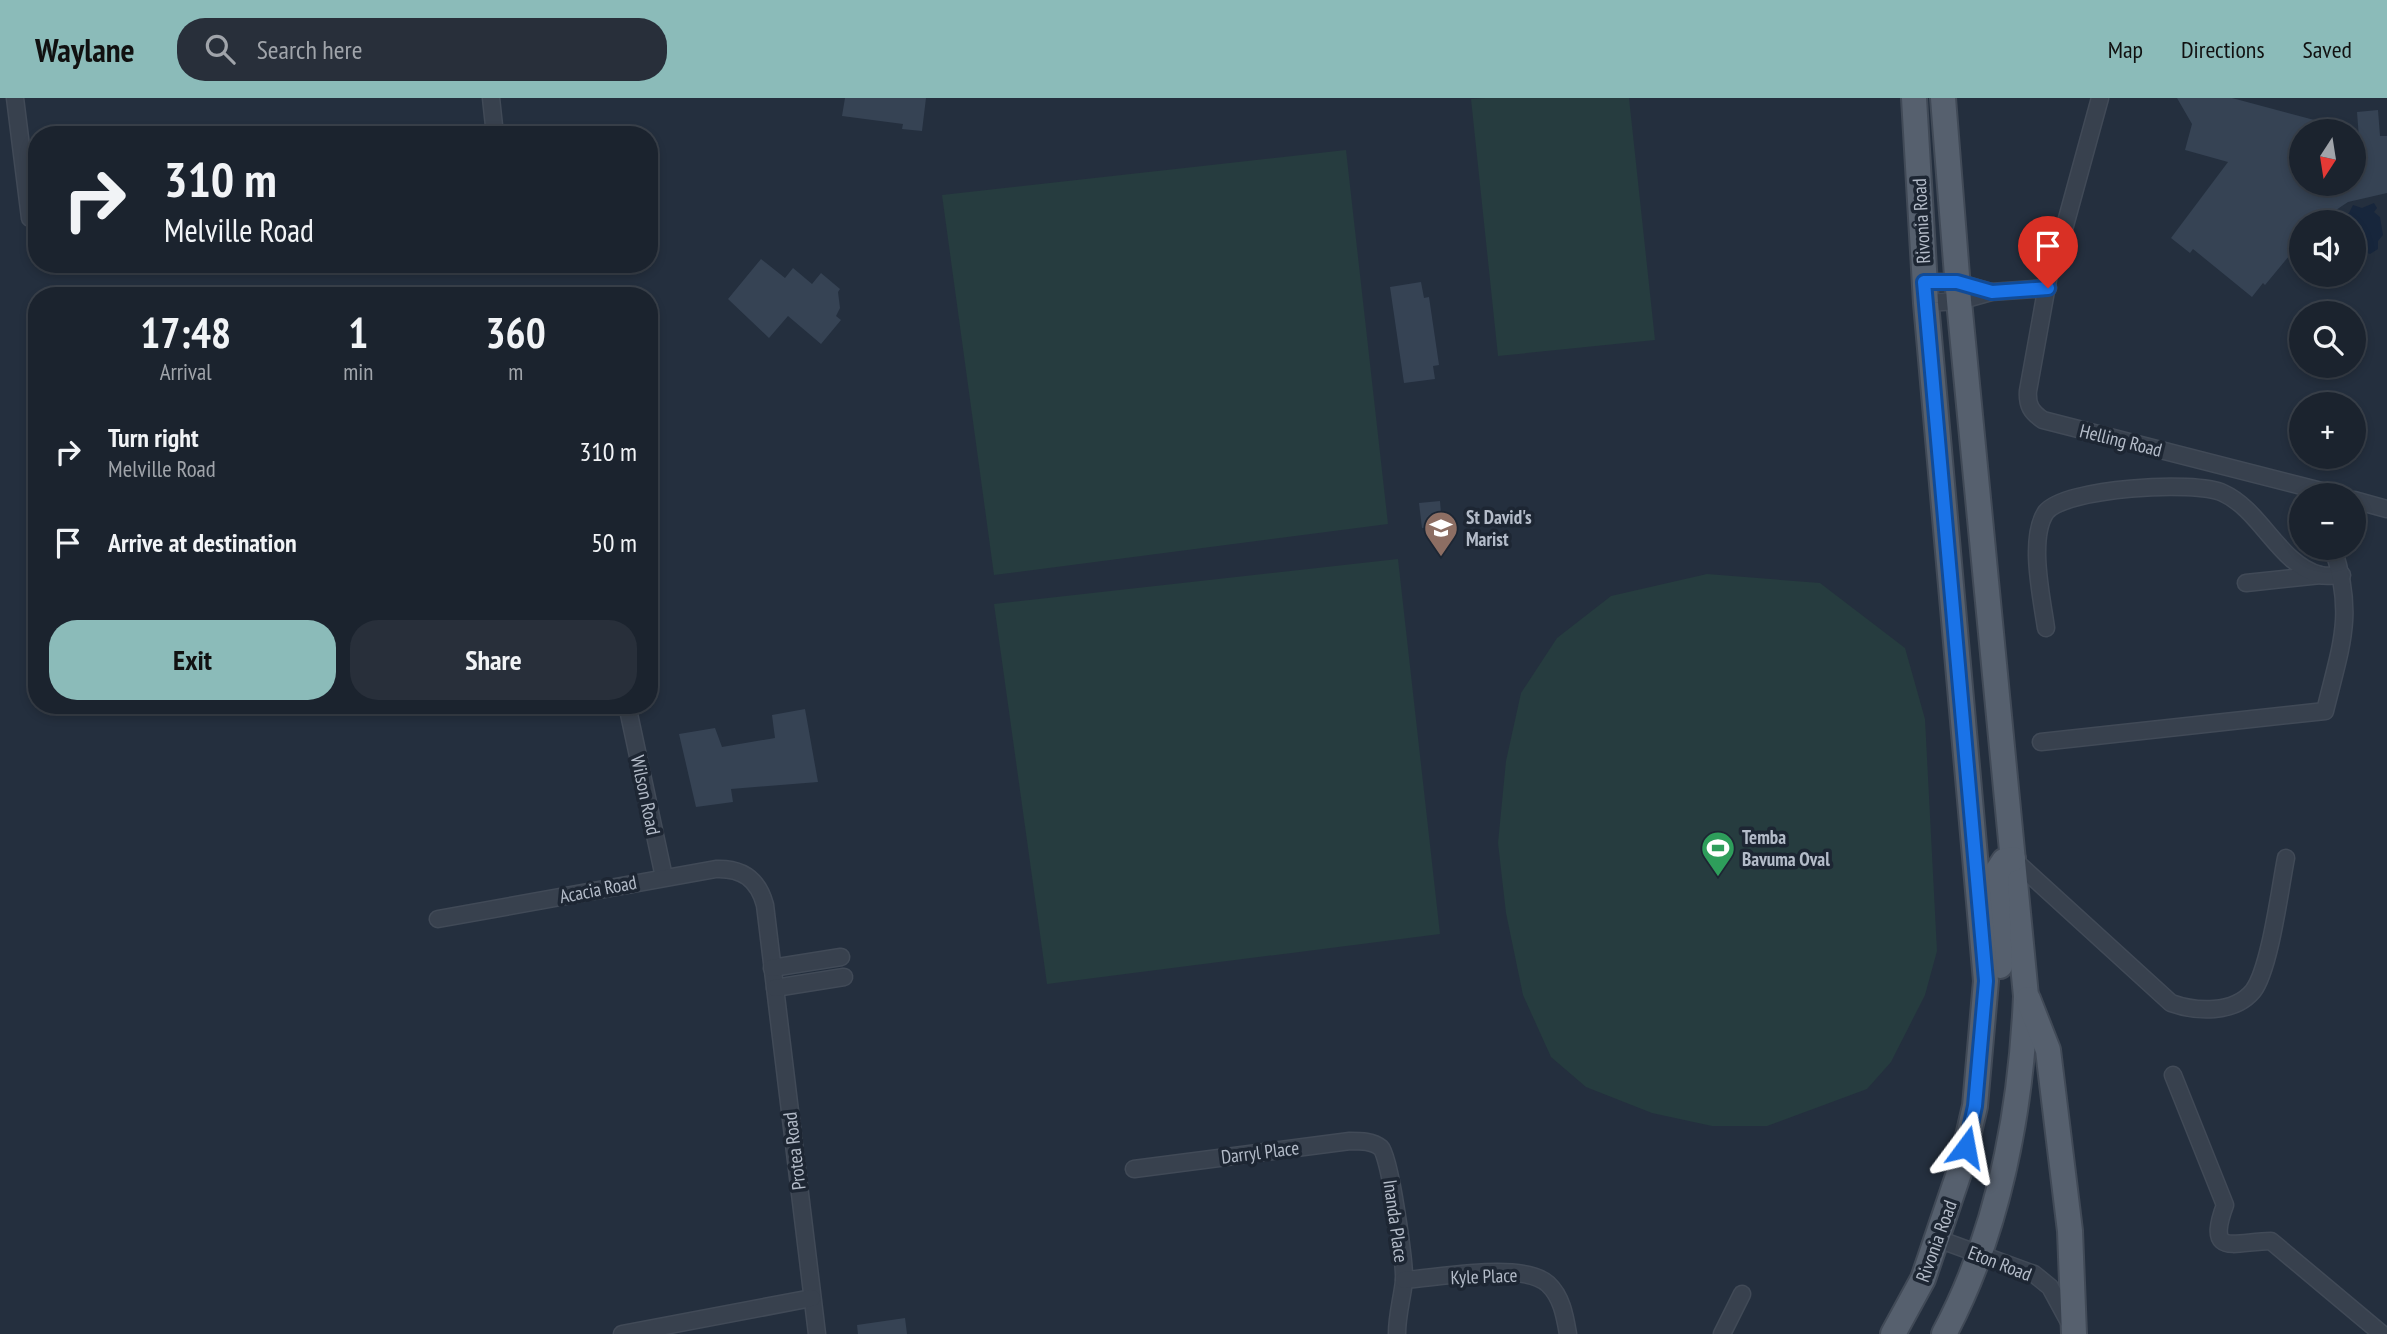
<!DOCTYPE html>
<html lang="en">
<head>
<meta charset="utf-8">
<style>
	body { margin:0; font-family:"PT Sans Narrow",sans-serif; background:#282f3a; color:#f1f3f6; height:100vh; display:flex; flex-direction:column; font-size:26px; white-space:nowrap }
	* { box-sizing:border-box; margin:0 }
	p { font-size:23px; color:#a0a4aa }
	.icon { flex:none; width:38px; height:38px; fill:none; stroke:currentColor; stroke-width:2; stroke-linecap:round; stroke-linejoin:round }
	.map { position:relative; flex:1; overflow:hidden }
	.side { position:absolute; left:28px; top:189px; width:630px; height:427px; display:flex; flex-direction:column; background:#1b232e; border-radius:28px; box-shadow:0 4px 10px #0003,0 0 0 2px #39404a }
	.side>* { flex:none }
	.banner { position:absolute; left:28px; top:28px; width:630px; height:147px; border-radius:28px; box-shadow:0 4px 10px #0003,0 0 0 2px #39404a; background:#1b232e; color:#f1f3f6; overflow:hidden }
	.needle { width:46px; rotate:192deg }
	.tools { position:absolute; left:2289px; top:21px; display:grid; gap:14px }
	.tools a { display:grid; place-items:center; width:77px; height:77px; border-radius:50%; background:#1b232e; box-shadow:0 4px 10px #0003,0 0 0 2px #39404a; font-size:35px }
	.pin { position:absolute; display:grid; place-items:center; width:60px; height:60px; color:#fff; margin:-72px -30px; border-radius:50% 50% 50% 0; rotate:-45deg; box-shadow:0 0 7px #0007 }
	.pin .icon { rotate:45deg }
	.me { position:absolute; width:77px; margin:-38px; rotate:13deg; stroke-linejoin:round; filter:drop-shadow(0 0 5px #0008) }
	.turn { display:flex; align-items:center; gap:24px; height:147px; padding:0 21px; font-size:32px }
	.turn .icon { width:91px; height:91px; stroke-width:2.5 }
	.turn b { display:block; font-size:49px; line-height:60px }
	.eta { display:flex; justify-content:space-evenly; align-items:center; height:119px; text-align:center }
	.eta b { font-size:42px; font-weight:700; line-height:49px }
	.button { display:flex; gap:14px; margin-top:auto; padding:14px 21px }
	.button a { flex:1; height:80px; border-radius:28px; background:#8bbbb9; color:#111; font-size:28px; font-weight:700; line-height:80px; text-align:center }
	.button a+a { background:#282f3a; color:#f1f3f6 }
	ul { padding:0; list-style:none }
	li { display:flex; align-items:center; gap:21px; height:91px; padding:0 21px }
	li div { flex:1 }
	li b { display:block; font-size:26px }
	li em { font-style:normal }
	header { display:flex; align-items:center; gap:42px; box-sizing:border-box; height:98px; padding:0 35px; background:#8bbbb9; color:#111 }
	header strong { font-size:33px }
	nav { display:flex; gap:38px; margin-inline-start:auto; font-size:24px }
	.search { width:490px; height:63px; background:#282f3a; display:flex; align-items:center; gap:18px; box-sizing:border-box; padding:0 24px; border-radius:28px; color:#a0a4aa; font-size:26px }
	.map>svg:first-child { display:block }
	.green { fill:#263c3f }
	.water { fill:#17263c }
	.building { fill:#364354 }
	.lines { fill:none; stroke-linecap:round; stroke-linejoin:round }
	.minor-casing { stroke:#414a57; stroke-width:19 }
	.primary-casing { stroke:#414a57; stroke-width:28 }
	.minor { stroke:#38414e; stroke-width:16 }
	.primary { stroke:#56606e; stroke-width:24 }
	.route-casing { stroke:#114b97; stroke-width:18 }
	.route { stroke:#1a73e8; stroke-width:12 }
	.labels { text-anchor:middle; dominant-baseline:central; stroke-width:7; stroke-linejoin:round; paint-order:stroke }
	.street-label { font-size:19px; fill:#b4bcc9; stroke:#1d2633 }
	.poi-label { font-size:19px; font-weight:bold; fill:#b4bcc9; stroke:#1d2633; text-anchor:start }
</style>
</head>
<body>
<header>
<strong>Waylane</strong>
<div class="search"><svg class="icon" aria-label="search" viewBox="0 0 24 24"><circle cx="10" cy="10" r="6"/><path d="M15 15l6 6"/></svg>Search here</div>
<nav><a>Map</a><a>Directions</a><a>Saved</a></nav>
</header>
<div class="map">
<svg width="2387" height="1236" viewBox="0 0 2387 1236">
	<rect width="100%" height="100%" fill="#242f3e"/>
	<g class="green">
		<path d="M 1485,0 L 1629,0 L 1655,242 L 1498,258 L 1471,1 Z"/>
		<path d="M 1346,52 L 1388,426 L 994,477 L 942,97 Z"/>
		<path d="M 1398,461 L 1440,836 L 1047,886 L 994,506 Z"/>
		<path d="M 1707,476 L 1820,485 L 1905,550 L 1925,621 L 1937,853 L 1925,897 L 1891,964 L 1867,991 L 1767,1028 L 1712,1028 L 1652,1015 L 1586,989 L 1551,959 L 1523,897 L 1506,815 L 1498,745 L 1506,663 L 1521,595 L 1557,540 L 1611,498 Z"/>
	</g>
	<path class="water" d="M 2374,105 L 2377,110 L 2374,114 L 2380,119 L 2383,137 L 2378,143 L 2378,151 L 2370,156 L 2354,149 L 2354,124 L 2338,124 L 2338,121 L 2349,115 L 2353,107 L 2362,110 Z"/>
	<g class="building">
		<path d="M 845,0 L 926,0 L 922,33 L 902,31 L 903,26 L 842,18 Z"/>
		<path d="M 2177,0 L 2232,0 L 2337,28 L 2337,33 L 2301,33 L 2301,86 L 2354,86 L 2354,41 L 2359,40 L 2357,14 L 2378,12 L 2380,38 L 2387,38 L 2387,95 L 2348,104 L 2318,124 L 2301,124 L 2301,157 L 2294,152 L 2265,187 L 2263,185 L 2252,199 L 2193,151 L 2190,155 L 2171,140 L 2228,64 L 2185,52 L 2192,26 Z"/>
		<path d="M 761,161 L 785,180 L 793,170 L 812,186 L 821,175 L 840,191 L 838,194 L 840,210 L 836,218 L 841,222 L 821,246 L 788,218 L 769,240 L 728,201 Z"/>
		<path d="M 1421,184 L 1424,200 L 1429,199 L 1439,267 L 1433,268 L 1435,281 L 1404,285 L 1390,189 Z"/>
		<path d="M 1440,403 L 1442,428 L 1422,430 L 1419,405 Z"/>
		<path d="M 805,611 L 818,684 L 731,691 L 733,704 L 696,709 L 679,636 L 715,630 L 722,649 L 775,640 L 772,617 Z"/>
		<path d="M 905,1220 L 907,1236 L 858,1236 L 857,1227 Z"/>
	</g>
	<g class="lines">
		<g class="minor-casing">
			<g id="minor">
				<path d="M 15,0 L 30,120"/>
				<path d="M 491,0 L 495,37"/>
				<path d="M 2100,0 L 2063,135 L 2051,165 L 2028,293 C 2027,307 2031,314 2043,322 L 2337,397"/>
				<path d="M 1924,184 L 1957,184 L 1991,194"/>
				<path d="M 1926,205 L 1959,203 L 1991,194 L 2048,190"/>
				<path d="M 2354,402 L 2387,411"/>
				<path d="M 2246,485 L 2321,477"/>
				<path d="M 2046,530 C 2042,501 2028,440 2046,414 C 2065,390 2195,382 2223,395 C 2261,412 2279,466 2320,477 C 2326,479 2335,477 2342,477"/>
				<path d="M 629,616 L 664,779"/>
				<path d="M 2041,644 L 2325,613 C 2341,547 2355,517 2333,450"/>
				<path d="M 2013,761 L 2171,905 C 2196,914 2234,916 2253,893 C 2270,871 2280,790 2286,760"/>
				<path d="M 438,821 L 716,771 C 742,770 758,781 765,807 L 817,1236"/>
				<path d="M 772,870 L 841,859"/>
				<path d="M 775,890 L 844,879"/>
				<path d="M 2173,977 L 2225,1107 C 2205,1161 2236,1143 2271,1143 L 2382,1236"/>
				<path d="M 1134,1071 L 1350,1043 C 1361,1043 1373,1043 1381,1050 C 1390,1058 1405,1167 1404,1183 C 1402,1201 1397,1217 1397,1236"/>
				<path d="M 1938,1141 L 2034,1176 L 2050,1189 L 2069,1224"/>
				<path d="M 1404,1182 C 1438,1180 1523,1163 1548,1186 C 1562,1199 1565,1219 1568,1236"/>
				<path d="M 622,1236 L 812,1200"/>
				<path d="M 1722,1236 L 1742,1196"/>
			</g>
		</g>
		<g class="primary-casing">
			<g id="primary">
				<path d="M 1943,0 L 1959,203 L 2026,898 C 2021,1013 1999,1133 1944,1236"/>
				<path d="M 2000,868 L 1996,775 L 2004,763 L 2013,761"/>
				<path d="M 2028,901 L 2048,952 L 2070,1133 L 2074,1236"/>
				<path d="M 1893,1236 L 1923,1181 L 1961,1069 L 1975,1008 L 1986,883 L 1926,205 L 1914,0"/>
			</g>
		</g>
		<use href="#minor" class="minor"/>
		<use href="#primary" class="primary"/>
	</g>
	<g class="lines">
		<g class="route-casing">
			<path id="route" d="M 1966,1049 L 1975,1008 L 1986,883 L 1924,184 L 1957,184 L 1992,194 L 2048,190"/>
		</g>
		<use href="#route" class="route"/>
	</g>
	<defs>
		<g id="school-pin" transform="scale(1.75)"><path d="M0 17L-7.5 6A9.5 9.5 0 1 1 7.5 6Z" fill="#8d6e63" stroke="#1d2633"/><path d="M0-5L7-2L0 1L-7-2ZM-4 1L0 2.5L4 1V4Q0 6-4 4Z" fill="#fff"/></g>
		<g id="stadium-pin" transform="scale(1.75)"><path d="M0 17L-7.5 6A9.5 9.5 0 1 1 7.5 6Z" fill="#2e9e5b" stroke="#1d2633"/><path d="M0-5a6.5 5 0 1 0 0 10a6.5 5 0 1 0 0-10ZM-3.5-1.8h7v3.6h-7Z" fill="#fff"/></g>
	</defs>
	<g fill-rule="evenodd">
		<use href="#school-pin" x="1441" y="430"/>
		<use href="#stadium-pin" x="1718" y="750"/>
	</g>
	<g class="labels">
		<g class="street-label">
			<text transform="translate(1921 123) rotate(-93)">Rivonia Road</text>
			<text transform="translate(2121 342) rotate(14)">Helling Road</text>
			<text transform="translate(646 697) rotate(78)">Wilson Road</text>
			<text transform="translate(598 791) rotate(-11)">Acacia Road</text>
			<text transform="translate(794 1053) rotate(-97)">Protea Road</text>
			<text transform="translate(1260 1054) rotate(-7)">Darryl Place</text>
			<text transform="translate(1396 1123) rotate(82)">Inanda Place</text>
			<text transform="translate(1936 1143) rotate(-70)">Rivonia Road</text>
			<text transform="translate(2000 1165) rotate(21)">Eton Road</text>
			<text transform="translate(1484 1178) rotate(-2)">Kyle Place</text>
		</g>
		<g class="poi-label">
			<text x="1466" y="419">St David's<tspan x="1466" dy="22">Marist</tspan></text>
			<text x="1742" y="739">Temba<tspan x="1742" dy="22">Bavuma Oval</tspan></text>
		</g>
	</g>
</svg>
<div class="tools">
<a><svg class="needle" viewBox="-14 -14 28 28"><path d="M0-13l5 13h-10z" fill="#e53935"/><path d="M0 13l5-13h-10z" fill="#a0a4aa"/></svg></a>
<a><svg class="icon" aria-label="sound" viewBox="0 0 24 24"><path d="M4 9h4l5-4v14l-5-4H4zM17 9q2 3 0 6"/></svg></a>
<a><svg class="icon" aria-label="search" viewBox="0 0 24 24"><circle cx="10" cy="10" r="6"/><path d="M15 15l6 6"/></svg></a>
<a>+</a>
<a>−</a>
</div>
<div class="pin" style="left:2048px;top:190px;background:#d93025"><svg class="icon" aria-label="arrive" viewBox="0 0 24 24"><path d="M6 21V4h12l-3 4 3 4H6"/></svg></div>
<svg class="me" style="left:1966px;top:1049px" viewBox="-20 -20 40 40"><path d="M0-17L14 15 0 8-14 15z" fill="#1a73e8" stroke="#fff" stroke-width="4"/></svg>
<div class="banner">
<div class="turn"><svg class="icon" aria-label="right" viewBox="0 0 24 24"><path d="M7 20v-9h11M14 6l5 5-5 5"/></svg><div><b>310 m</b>Melville Road</div></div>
</div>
<section class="side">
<div class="eta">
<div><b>17:48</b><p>Arrival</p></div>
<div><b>1</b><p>min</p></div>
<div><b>360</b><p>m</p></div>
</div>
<ul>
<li><svg class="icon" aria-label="right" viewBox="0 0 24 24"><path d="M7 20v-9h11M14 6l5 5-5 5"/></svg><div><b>Turn right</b><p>Melville Road</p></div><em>310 m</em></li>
<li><svg class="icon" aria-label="arrive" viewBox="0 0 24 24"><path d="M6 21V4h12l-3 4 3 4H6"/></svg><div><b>Arrive at destination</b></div><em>50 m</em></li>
</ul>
<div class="button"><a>Exit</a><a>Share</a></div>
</section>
</div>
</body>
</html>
